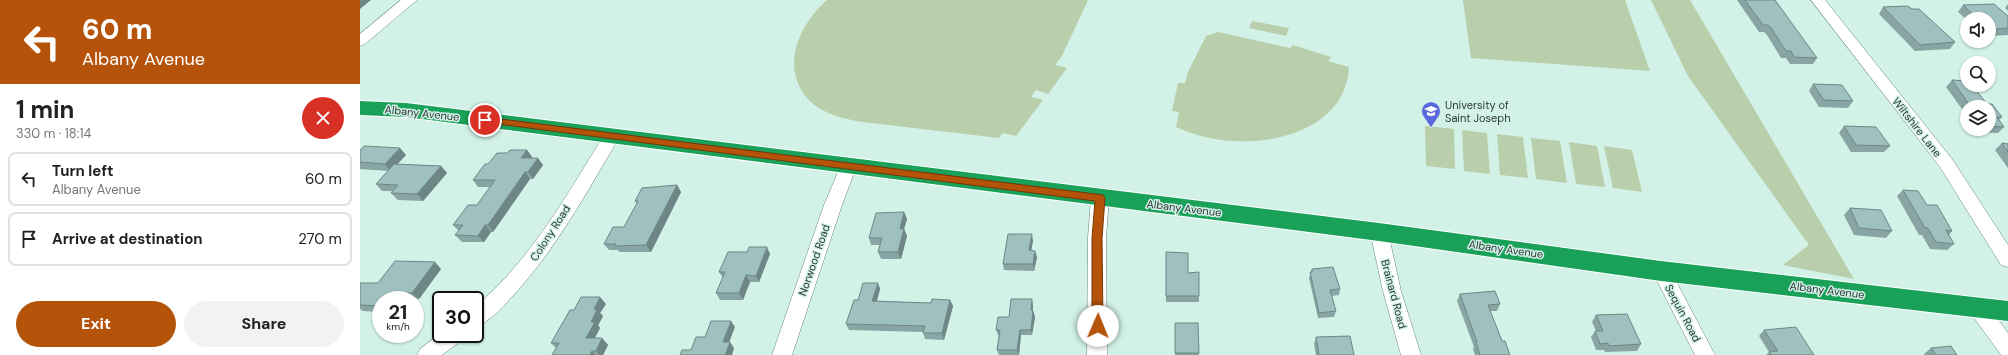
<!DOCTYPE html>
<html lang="en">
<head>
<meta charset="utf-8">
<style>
	body { margin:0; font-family:"DM Sans",sans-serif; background:#f2f2f2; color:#222; height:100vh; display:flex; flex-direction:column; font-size:15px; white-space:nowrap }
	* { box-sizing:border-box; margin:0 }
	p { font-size:13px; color:#767676 }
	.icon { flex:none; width:22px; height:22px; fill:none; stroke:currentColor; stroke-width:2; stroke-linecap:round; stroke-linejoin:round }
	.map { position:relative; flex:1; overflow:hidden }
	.panel { display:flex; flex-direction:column; background:#fff; width:360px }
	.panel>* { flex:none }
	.banner { background:#b45309; color:#fff; overflow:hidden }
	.buttons { position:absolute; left:1600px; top:12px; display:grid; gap:8px }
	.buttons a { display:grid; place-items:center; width:36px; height:36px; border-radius:50%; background:#fff; box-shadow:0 1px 3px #0004; font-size:20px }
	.speed { position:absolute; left:12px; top:291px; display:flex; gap:8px; font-size:20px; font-weight:700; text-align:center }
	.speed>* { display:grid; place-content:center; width:52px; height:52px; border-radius:50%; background:#fff; box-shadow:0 1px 3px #0004; line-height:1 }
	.speed small { font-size:10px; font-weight:400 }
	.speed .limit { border:2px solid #111; border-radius:6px; background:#fff; color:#111 }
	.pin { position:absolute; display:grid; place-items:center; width:34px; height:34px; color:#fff; margin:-17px; border:2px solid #fff; border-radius:50%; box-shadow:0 1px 4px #0007 }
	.me { position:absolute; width:44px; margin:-22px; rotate:1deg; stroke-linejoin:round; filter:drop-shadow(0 0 3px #0008) }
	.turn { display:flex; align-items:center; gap:14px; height:84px; padding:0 16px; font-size:18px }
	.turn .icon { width:52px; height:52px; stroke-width:2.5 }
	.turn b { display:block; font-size:28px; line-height:34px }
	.round { display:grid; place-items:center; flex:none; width:42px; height:42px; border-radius:21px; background:#f2f2f2 }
	.head { display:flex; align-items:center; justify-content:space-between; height:68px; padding:0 16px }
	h1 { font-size:24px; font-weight:700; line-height:30px }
	.primary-button { display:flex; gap:8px; margin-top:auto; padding:8px 16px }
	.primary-button a { flex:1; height:46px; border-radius:24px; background:#b45309; color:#fff; font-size:16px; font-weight:700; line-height:46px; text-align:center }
	.primary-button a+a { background:#f2f2f2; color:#222 }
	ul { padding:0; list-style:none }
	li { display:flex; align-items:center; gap:12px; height:54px; margin:0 8px 6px; padding:0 8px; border:2px solid #e0e0e0; border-radius:8px }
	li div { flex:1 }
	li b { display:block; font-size:15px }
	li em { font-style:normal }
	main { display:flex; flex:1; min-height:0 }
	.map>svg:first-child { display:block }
	.green { fill:#b9ceab }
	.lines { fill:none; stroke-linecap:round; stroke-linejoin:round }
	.minor-casing { stroke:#69877d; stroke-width:1 }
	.highway-casing { stroke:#fff; stroke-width:2 }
	.minor { fill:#fff; fill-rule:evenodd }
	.highway { fill:#1aa159; fill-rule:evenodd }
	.wall { fill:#88a5a4 }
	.shaded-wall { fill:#6f8686 }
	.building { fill:#9ec0bf; stroke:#6f8686 }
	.route { fill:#b45309; stroke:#753606 }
	.labels { text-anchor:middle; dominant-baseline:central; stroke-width:3; stroke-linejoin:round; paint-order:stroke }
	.poi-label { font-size:11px; fill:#2c3934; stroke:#d2f2e7; text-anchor:start }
	.street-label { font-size:11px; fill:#2c3934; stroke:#d2f2e7 }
</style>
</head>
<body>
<main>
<section class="panel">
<div class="banner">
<div class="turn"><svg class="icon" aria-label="left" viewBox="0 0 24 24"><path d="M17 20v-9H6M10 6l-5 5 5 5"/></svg><div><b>60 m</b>Albany Avenue</div></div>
</div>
<div class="head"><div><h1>1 min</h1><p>330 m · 18:14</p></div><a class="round" style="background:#d93025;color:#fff"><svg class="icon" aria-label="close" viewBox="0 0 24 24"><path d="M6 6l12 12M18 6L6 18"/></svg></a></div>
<ul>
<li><svg class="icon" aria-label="left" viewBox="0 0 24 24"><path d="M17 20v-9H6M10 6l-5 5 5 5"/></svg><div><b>Turn left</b><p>Albany Avenue</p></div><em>60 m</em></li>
<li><svg class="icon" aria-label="arrive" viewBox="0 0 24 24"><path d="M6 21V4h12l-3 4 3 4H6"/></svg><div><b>Arrive at destination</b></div><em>270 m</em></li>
</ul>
<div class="primary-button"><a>Exit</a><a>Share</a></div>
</section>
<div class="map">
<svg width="1648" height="355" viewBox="0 0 1648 355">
	<rect width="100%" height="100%" fill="#d2f2e7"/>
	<g class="green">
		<path d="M 467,0 L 728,0 L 702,56 L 695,65 L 707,68 L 688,94 L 676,90 L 671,97 L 683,100 L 656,136 L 643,133 L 639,138 L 502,122 C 485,119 467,115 453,104 C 418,73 437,26 467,0 Z"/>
		<path d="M 1103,0 L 1265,0 L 1290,71 L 1111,58 Z"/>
		<path d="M 1291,0 L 1330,0 L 1494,279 L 1423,265 L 1449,245 L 1328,76 Z"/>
		<path d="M 892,21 L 929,28 L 926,36 L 889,28 Z"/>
		<path d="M 858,32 L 930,48 L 933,45 L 971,57 L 968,61 L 989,67 C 986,125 922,144 873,141 C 853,140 834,135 816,127 L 819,112 L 812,111 L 818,83 L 825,83 L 828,72 L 846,36 Z"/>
		<path d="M 1065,126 L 1094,129 L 1095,169 L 1066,166 Z"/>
		<path d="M 1102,130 L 1127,133 L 1130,174 L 1104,171 Z"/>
		<path d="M 1137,134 L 1163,137 L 1168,178 L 1140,175 Z"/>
		<path d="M 1171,138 L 1200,141 L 1207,183 L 1176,179 Z"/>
		<path d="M 1209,142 L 1237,146 L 1245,187 L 1216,184 Z"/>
		<path d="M 1244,146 L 1272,150 L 1282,192 L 1253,188 Z"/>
	</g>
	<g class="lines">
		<g class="minor-casing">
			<g id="minor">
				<path d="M 41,0 L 57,0 L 5,44 L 0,46 L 0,34 Z"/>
				<path d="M 1451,0 L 1465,0 L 1592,159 L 1648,245 L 1648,267 L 1641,265 L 1580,167 Z"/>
				<path d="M 252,130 L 258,132 L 260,136 C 227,192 195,251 150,299 C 141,309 129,322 115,327 L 115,307 C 172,259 207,194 246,132 Z"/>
				<path d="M 489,159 L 495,161 L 497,165 L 482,205 L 432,355 L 412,355 L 464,205 L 481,165 L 483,161 Z"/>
				<path d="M 740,192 L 746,193 L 749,198 L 746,238 L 747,355 L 727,355 L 728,238 L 731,198 L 734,193 Z"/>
				<path d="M 1019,225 L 1025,227 L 1028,232 L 1041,291 L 1061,355 L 1041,355 L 1023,291 L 1010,232 L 1013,227 Z"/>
				<path d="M 1301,264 L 1308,266 L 1355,355 L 1335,355 L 1292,271 L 1294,266 Z"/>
				<path d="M 1619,301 L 1626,303 L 1648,333 L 1648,355 L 1641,355 L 1612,315 L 1609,309 L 1612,303 Z"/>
				<path d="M 81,333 L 105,334 L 102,340 L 82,355 L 57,355 L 60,349 Z"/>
			</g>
		</g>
		<g class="highway-casing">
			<path id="highway" d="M 0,101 L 46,103 L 1019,223 L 1301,261 L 1648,301 L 1648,321 L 1301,281 L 1019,241 L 46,117 L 0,115 Z"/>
		</g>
		<use href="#minor" class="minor"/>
		<use href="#highway" class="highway"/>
	</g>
	<g class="wall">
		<path d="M 1377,0 L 1415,0 L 1457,58 L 1453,64 L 1430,64 L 1426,58 L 1421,58 L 1407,35 L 1404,32 L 1399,32 Z"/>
		<path d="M 1648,4 L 1648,11 L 1645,8 Z"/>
		<path d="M 1603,5 L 1648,16 L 1648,35 L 1631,36 L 1629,34 L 1629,19 L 1607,19 L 1607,20 L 1598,12 Z"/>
		<path d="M 1523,7 L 1552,9 L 1595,42 L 1590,49 L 1555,51 L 1519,14 Z"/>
		<path d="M 1592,80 L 1627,104 L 1642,117 L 1639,120 L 1644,127 L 1638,133 L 1619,132 L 1616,129 L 1629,129 L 1629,107 L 1607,107 L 1607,116 L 1586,87 Z"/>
		<path d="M 1453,84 L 1493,101 L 1488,108 L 1459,107 L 1449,91 Z"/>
		<path d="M 1484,126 L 1530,146 L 1524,152 L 1491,152 L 1479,133 Z"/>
		<path d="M 1642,143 L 1648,144 L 1648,168 L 1635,150 Z"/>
		<path d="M 0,150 L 46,155 L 37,164 L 81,166 L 87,173 L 63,201 L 38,200 L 31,193 L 32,191 L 22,191 L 16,184 L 28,171 L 0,169 Z"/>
		<path d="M 167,150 L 172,157 L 171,158 L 183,165 L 173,179 L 170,179 L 133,232 L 131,232 L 124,242 L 102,242 L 95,235 L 99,231 L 93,225 L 117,205 L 130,187 L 118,187 L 113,180 L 128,164 Z"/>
		<path d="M 317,185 L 321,192 L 291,252 L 259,252 L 258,250 L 249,250 L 244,244 L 264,227 L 277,204 L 275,201 Z"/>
		<path d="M 1543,190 L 1567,205 L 1592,231 L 1589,235 L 1594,244 L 1587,250 L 1570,249 L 1562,235 L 1559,235 L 1537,196 Z"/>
		<path d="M 1490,208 L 1532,231 L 1526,238 L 1494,235 L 1484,215 Z"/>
		<path d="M 544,212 L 547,219 L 544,229 L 547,236 L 541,259 L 521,259 L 518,252 L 520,245 L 511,245 L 509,238 Z"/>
		<path d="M 673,241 L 671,251 L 677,257 L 674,271 L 644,270 L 643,264 Z"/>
		<path d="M 387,252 L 410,254 L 399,282 L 390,282 L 383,300 L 360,300 L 356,293 L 363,278 L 359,272 Z"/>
		<path d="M 81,269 L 59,299 L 21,300 L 21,312 L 3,311 L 0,309 L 0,283 L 18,283 Z"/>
		<path d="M 952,269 L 980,289 L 979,295 L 972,296 L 976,311 L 974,317 L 958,318 L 949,278 Z"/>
		<path d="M 839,272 L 839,302 L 806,302 L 806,296 L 828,273 Z"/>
		<path d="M 518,283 L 520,289 L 517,301 L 571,303 L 590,300 L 593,306 L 584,340 L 565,339 L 563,332 L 489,330 L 486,324 L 498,300 Z"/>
		<path d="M 1100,294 L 1140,304 L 1137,311 L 1130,311 L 1142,341 L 1150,355 L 1115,355 L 1113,349 L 1114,347 L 1097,301 Z"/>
		<path d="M 246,304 L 240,313 L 243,316 L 238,326 L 240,328 L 235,338 L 242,338 L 248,345 L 243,355 L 192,355 L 196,348 L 191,343 Z"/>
		<path d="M 673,305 L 673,311 L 675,317 L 672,335 L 661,335 L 659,355 L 639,355 L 637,350 L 639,335 L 638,335 L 636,330 L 649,317 Z"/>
		<path d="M 1236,315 L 1281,344 L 1277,351 L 1245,352 L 1244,350 L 1236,350 L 1231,337 L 1235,331 L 1236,331 L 1232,322 Z"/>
		<path d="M 815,323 L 838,323 L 839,355 L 815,355 Z"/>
		<path d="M 1404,330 L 1454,355 L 1406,355 L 1409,352 L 1399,336 Z"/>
		<path d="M 956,337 L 994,355 L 956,355 L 954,344 Z"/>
		<path d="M 1571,348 L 1597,355 L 1564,355 L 1564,354 Z"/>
	</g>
	<g class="shaded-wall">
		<path d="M 0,0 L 11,0 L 0,9 Z"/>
		<path d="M 40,148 L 46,155 L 31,171 L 25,164 Z"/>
		<path d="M 167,150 L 172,157 L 166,165 L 161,158 Z"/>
		<path d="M 178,158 L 183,165 L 173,179 L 168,172 Z"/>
		<path d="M 81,166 L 87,173 L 63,201 L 57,194 Z"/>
		<path d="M 165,172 L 170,179 L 133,232 L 128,225 Z"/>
		<path d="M 317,185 L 321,192 L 291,252 L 286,245 Z"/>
		<path d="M 544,212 L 547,219 L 542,236 L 540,229 Z"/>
		<path d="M 125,225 L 131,232 L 124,242 L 118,236 Z"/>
		<path d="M 544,229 L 547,236 L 541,259 L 538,252 Z"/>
		<path d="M 672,234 L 673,241 L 670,257 L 669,250 Z"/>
		<path d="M 407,247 L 410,254 L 399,282 L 396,276 Z"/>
		<path d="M 675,251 L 677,257 L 674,271 L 673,264 Z"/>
		<path d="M 75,262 L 81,269 L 59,299 L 52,293 Z"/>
		<path d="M 386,275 L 390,282 L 383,300 L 379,293 Z"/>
		<path d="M 518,283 L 520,289 L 515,307 L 512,301 Z"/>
		<path d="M 47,293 L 54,299 L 53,300 L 41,300 Z"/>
		<path d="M 240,297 L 246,304 L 240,313 L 243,316 L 238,325 L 240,328 L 231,345 L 226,338 L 234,309 Z"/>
		<path d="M 672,299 L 673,305 L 672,316 L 671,310 Z"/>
		<path d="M 590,300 L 593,306 L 584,340 L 582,333 Z"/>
		<path d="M 673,311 L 675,317 L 672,335 L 671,330 Z"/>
		<path d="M 371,321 L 375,327 L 367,348 L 363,342 Z"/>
		<path d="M 660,330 L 661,335 L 659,355 L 657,350 Z"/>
		<path d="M 242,338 L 248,345 L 243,355 L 239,355 L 236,351 Z"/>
		<path d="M 370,342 L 374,348 L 372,355 L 365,355 Z"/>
		<path d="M 232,351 L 235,355 L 230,355 Z"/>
	</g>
	<g class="building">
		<path d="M 1385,0 L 1415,0 L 1457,58 L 1434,57 L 1431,51 L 1426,51 L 1411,28 L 1408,25 L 1403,25 Z"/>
		<path d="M 1634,4 L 1648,16 L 1648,28 L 1636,29 L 1629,22 L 1629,19 L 1626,19 L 1625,18 L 1617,18 L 1603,5 Z"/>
		<path d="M 1548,6 L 1552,9 L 1559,9 L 1595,42 L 1560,45 L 1523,7 Z"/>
		<path d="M 1592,80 L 1607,81 L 1607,85 L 1612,85 L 1627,104 L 1632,104 L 1642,117 L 1637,117 L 1644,127 L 1629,126 L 1629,107 L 1611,107 Z"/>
		<path d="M 1453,84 L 1482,85 L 1493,101 L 1464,100 Z"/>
		<path d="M 1484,126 L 1516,127 L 1530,146 L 1496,145 Z"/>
		<path d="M 1642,143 L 1648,144 L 1648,152 Z"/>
		<path d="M 4,146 L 40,148 L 25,164 L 0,162 L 0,150 Z"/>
		<path d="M 150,150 L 167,150 L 161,158 L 178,158 L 168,172 L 165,172 L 128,225 L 125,225 L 118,236 L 95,235 L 103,225 L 93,225 L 108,205 L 117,205 L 135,180 L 113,180 L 125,164 L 128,164 L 137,153 L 147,153 Z"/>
		<path d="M 34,164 L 81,166 L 57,194 L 31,193 L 38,185 L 16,184 Z"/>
		<path d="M 317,185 L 286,245 L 255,246 L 256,244 L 244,244 L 253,227 L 264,227 L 278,201 L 275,201 L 282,188 Z"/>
		<path d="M 1543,190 L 1558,191 L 1567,205 L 1577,205 L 1592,231 L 1586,230 L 1594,244 L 1576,242 L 1568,228 L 1565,228 Z"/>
		<path d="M 1490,208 L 1521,210 L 1532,231 L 1499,228 Z"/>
		<path d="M 544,212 L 540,229 L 544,229 L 538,252 L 518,252 L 522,238 L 509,238 L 516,213 Z"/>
		<path d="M 648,234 L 672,234 L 669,250 L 675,251 L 673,264 L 643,264 Z"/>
		<path d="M 389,247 L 407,247 L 396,276 L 386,275 L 379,293 L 356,293 L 365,272 L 359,272 L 368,252 L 387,252 Z"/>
		<path d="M 806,252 L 828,253 L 828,273 L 839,272 L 839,296 L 806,296 Z"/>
		<path d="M 35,261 L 75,262 L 52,293 L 47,293 L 41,300 L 21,300 L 21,306 L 0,305 L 0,283 L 18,283 Z"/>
		<path d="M 973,267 L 980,289 L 970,290 L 976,311 L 959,313 L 950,272 L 952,272 L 952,269 Z"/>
		<path d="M 503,283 L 518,283 L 512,301 L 571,303 L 572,299 L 590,300 L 582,333 L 563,333 L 565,326 L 486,324 L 494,300 L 498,300 Z"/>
		<path d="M 1135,291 L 1140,304 L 1128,305 L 1142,341 L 1145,341 L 1150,355 L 1120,355 L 1116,342 L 1117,342 L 1100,294 Z"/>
		<path d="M 221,297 L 240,297 L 234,309 L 237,310 L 231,322 L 235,322 L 226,338 L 242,338 L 236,351 L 232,351 L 230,355 L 192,355 L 199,343 L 191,343 L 210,310 L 214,310 Z"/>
		<path d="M 651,299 L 672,299 L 671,310 L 673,311 L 671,330 L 660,330 L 657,350 L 637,350 L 640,330 L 636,330 L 638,317 L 649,317 Z"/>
		<path d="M 1267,314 L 1281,344 L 1249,346 L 1248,343 L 1240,344 L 1235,331 L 1243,331 L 1236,315 Z"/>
		<path d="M 351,321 L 371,321 L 363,342 L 370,342 L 365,355 L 320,355 L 322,350 L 331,350 L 336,337 L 345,337 Z"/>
		<path d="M 815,323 L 838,323 L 839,353 L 815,353 Z"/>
		<path d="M 1436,327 L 1454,355 L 1411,355 L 1409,352 L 1418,351 L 1404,330 Z"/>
		<path d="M 990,336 L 994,355 L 959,355 L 956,337 Z"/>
		<path d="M 1591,346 L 1597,355 L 1576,355 L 1571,348 Z"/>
	</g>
	<path class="route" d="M 125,117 L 743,195 L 745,198 L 742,238 L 743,326 L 738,330 L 732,326 L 732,238 L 735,201 L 122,122 L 122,118 Z"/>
	<defs>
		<g id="university-pin" transform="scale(1)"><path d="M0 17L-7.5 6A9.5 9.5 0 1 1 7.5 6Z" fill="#5b68df" stroke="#d2f2e7"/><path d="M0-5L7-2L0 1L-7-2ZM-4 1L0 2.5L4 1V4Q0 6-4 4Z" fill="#fff"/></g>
	</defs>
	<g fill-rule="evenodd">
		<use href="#university-pin" x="1071" y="111"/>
	</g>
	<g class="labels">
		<g class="poi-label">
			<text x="1085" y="105">University of<tspan x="1085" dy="13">Saint Joseph</tspan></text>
		</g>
		<g class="street-label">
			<text transform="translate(62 113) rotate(6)">Albany Avenue</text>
			<text transform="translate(1557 127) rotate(52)">Wiltshire Lane</text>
			<text transform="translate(824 208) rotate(7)">Albany Avenue</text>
			<text transform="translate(190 233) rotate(-57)">Colony Road</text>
			<text transform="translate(1146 249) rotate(8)">Albany Avenue</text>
			<text transform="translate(454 260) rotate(-71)">Norwood Road</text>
			<text transform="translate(1467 290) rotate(7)">Albany Avenue</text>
			<text transform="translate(1034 294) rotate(75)">Brainard Road</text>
			<text transform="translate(1323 313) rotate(62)">Sequin Road</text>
		</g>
	</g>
</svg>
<div class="buttons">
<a><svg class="icon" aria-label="sound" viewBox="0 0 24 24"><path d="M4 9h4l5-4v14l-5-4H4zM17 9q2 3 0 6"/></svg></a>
<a><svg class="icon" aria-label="search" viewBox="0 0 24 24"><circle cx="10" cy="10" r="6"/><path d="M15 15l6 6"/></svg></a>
<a><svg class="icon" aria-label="layers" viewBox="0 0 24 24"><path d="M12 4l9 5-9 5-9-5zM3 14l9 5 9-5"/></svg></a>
</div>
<div class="speed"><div>21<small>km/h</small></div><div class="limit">30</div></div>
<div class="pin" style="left:125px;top:120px;background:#d93025"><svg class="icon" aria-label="arrive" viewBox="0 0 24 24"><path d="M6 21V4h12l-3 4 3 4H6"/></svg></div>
<svg class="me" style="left:738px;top:326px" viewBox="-20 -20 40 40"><circle r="19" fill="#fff"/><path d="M0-13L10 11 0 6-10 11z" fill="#b45309"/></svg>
</div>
</main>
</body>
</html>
